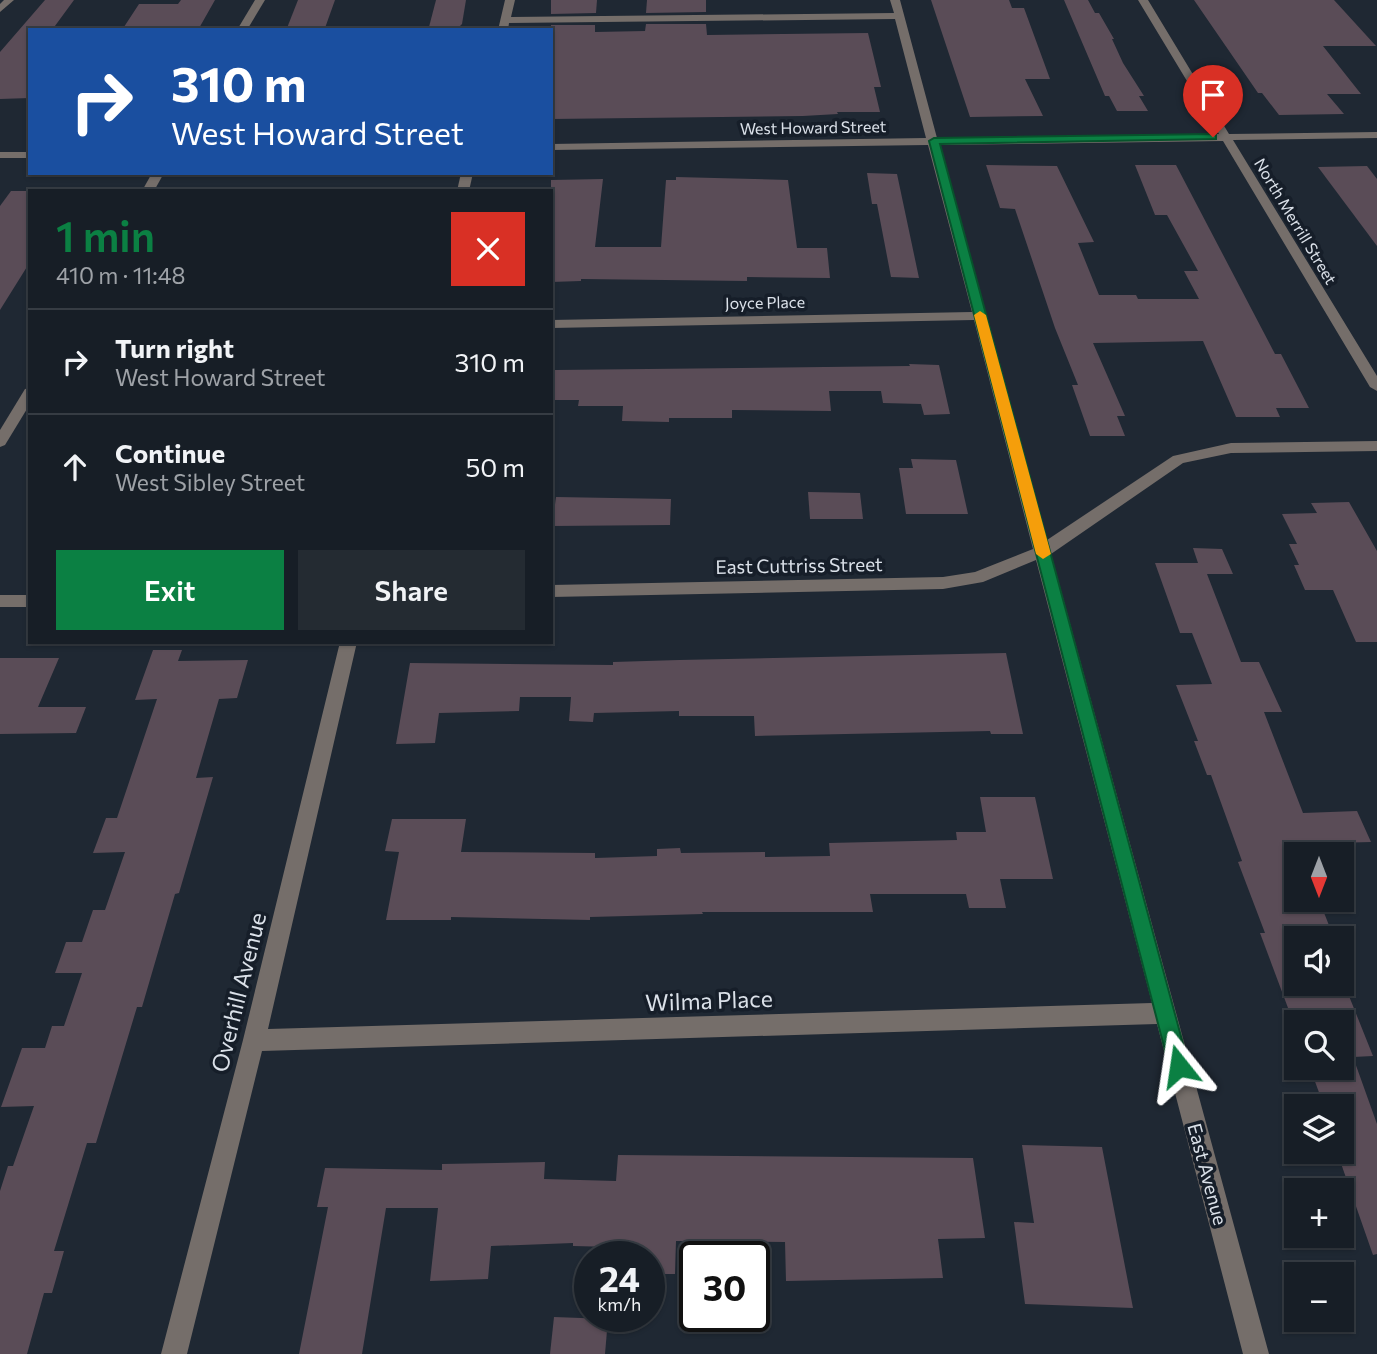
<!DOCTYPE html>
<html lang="en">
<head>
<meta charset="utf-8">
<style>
	body { margin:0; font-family:Commissioner,sans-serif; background:#242b32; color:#f1f3f6; height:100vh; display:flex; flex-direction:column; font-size:26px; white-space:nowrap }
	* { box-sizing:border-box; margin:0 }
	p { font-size:23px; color:#9ea2a7 }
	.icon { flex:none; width:38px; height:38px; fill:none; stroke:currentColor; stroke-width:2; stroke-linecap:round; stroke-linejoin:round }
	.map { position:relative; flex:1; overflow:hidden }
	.sheet { position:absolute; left:28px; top:189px; width:525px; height:455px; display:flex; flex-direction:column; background:#171e26; border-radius:0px; box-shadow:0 2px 5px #0004,0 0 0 2px #363c43 }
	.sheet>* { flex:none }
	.banner { position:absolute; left:28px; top:28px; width:525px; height:147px; border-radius:0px; box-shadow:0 2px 5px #0004,0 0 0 2px #363c43; background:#1a4fa0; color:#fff; overflow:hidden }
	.needle { width:46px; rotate:180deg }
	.controls { position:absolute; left:1284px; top:842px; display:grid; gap:14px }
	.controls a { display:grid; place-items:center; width:70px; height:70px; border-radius:0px; background:#171e26; box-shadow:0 2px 5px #0004,0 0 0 2px #363c43; font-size:35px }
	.speed { position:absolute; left:574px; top:1241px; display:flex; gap:14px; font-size:35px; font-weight:700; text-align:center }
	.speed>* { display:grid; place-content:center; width:91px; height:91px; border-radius:50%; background:#171e26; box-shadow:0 2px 5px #0004,0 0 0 2px #363c43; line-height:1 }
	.speed small { font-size:18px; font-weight:400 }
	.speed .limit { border:4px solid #111; border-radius:10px; background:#fff; color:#111 }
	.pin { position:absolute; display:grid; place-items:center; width:60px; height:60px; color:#fff; margin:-72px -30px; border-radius:50% 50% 50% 0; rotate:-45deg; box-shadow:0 0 7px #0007 }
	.pin .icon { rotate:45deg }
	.me { position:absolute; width:77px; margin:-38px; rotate:345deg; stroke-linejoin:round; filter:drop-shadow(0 0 5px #0008) }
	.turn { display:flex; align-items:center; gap:24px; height:147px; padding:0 28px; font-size:32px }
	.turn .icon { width:91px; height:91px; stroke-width:2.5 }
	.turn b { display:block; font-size:49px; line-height:60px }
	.round { display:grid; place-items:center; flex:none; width:74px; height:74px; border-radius:0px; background:#242b32 }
	.headline { display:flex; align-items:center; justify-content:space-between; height:119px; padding:0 28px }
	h1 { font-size:42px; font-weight:600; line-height:52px; color:#0b8043 }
	.action { display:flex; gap:14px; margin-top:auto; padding:14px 28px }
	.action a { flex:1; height:80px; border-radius:0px; background:#0b8043; color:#fff; font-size:28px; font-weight:600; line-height:80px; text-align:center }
	.action a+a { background:#242b32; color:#f1f3f6 }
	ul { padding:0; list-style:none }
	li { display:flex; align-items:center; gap:21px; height:105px; padding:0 28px; border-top:2px solid #363c43 }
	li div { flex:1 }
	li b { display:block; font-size:26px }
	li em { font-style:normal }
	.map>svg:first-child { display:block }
	.building { fill:#5a4c57 }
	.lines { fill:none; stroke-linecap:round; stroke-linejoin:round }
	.minor { fill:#756e6a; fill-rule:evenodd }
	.route { fill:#0b8043; stroke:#07532c; stroke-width:2 }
	.slow { fill:#f59e0b }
	.labels { text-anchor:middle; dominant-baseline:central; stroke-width:7; stroke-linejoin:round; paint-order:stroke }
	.far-street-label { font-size:16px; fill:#dbe1e9; stroke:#161e29 }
	.street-label { font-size:19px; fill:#dbe1e9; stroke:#161e29 }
	.near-street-label { font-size:23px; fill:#dbe1e9; stroke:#161e29 }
</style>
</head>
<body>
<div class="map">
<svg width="1377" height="1354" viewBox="0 0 1377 1354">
	<rect width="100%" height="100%" fill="#1f2833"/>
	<g class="building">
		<path d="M 45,0 L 74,0 L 52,30 L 30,30 L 30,98 L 0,99 L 0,52 Z"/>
		<path d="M 181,0 L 215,0 L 198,30 L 122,30 L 139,4 L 178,4 Z"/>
		<path d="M 298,0 L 335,0 L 325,28 L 287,28 Z"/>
		<path d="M 436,0 L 466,0 L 462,24 L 459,27 L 429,27 Z"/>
		<path d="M 551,0 L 597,0 L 596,13 L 551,14 Z"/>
		<path d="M 647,0 L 706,0 L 706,12 L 646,13 Z"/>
		<path d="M 931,0 L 1009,0 L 1012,8 L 1024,8 L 1050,79 L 1025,79 L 1043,116 L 970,117 Z"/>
		<path d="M 1064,0 L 1088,0 L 1095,13 L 1099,13 L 1114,39 L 1112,39 L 1123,63 L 1144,96 L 1139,96 L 1148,111 L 1117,111 L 1109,96 L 1105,96 Z"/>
		<path d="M 1194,0 L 1334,0 L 1376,46 L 1323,46 L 1361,94 L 1327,94 L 1344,114 L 1279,115 L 1262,93 L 1258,93 Z"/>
		<path d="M 646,24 L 706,24 L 707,35 L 868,33 L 881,87 L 874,87 L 880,112 L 837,112 L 838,114 L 803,116 L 551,119 L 551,25 L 595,25 L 595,32 L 645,31 Z"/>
		<path d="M 986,165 L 1057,166 L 1094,242 L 1078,243 L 1099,295 L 1136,295 L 1138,299 L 1199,299 L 1184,271 L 1198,271 L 1167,215 L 1155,215 L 1135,165 L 1176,165 L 1275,354 L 1281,354 L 1309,408 L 1276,408 L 1280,417 L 1236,417 L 1203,341 L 1093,343 L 1125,416 L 1117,416 L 1125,436 L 1090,436 L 1072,385 L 1078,385 L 1055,328 L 1015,209 L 1000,208 Z"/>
		<path d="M 1367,166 L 1377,179 L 1377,246 L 1318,167 Z"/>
		<path d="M 867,173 L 897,174 L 919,278 L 891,277 L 877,204 L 872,204 Z"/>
		<path d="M 676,177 L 788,180 L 797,248 L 827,248 L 830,278 L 747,277 L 747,281 L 581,279 L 581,281 L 551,282 L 551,180 L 603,179 L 595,247 L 661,247 L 666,180 L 676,180 Z"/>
		<path d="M 11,191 L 30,191 L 30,262 L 0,310 L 0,206 Z"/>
		<path d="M 909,364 L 939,365 L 950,414 L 924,415 L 921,404 L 883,403 L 881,391 L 829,391 L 831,411 L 732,410 L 732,418 L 669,418 L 669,422 L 622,421 L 623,406 L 578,406 L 579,400 L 551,400 L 555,370 L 910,366 Z"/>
		<path d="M 911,459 L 956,460 L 968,514 L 906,514 L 899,468 L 913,468 Z"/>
		<path d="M 808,492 L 860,493 L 863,519 L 810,519 Z"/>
		<path d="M 556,497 L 671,499 L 670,525 L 552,526 Z"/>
		<path d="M 1349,502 L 1377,551 L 1377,642 L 1356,642 L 1333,590 L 1305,590 L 1294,565 L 1299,565 L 1289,544 L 1297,544 L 1282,514 L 1317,513 L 1311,503 Z"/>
		<path d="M 1193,548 L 1222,549 L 1233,574 L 1207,574 L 1241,662 L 1259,662 L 1282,712 L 1264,712 L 1303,813 L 1357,811 L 1371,842 L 1296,844 L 1300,854 L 1297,854 L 1297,900 L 1319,900 L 1334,938 L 1297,938 L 1297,984 L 1342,984 L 1342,958 L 1356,990 L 1347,991 L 1373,1056 L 1353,1057 L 1377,1124 L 1377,1254 L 1373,1255 L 1337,1152 L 1342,1152 L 1342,1106 L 1324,1106 L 1310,1068 L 1342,1068 L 1342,1022 L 1297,1022 L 1297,1032 L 1260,933 L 1265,933 L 1238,862 L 1242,861 L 1211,775 L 1207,775 L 1194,741 L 1198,741 L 1176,685 L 1212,684 L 1192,633 L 1180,633 L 1155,563 L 1198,563 Z"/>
		<path d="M 153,650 L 182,650 L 178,661 L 248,660 L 237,698 L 219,699 L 196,778 L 213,777 L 179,893 L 175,894 L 142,1007 L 137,1007 L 96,1143 L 87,1143 L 54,1251 L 64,1251 L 52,1293 L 44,1293 L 27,1354 L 0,1354 L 0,1191 L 8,1166 L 13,1166 L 34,1106 L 1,1107 L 22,1048 L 45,1048 L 52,1026 L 64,1026 L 82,973 L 55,973 L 66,942 L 82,942 L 93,910 L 105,910 L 125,852 L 93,853 L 106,818 L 117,818 L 157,699 L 135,700 Z"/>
		<path d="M 1006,653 L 1023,734 L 991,734 L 990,731 L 755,736 L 754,716 L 679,716 L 679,711 L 594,713 L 593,722 L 569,721 L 571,697 L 520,697 L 519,711 L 439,713 L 435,743 L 396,744 L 410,663 L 613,665 L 613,662 L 679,660 Z"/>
		<path d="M 0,658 L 59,658 L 38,707 L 86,707 L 76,733 L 0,734 Z"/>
		<path d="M 980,797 L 1035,797 L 1053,879 L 1000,879 L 1006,908 L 969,908 L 966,894 L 870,894 L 873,912 L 702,912 L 703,914 L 590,917 L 590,920 L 451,917 L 451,920 L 386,920 L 399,852 L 385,851 L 392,819 L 466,819 L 461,852 L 595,853 L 595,858 L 657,856 L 657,849 L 680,848 L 681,853 L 765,852 L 765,857 L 830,856 L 829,843 L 957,840 L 956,832 L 986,832 Z"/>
		<path d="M 1022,1145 L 1102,1147 L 1133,1308 L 1025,1304 L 1014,1222 L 1034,1223 Z"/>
		<path d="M 618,1155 L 973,1158 L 985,1238 L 938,1239 L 943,1278 L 786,1281 L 785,1242 L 676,1241 L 675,1274 L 649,1274 L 649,1256 L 612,1256 L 613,1247 L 573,1246 L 573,1243 L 491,1246 L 488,1279 L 430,1281 L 438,1208 L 386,1208 L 362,1354 L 299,1354 L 328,1207 L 317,1207 L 325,1168 L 442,1170 L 442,1164 L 545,1162 L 544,1179 L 616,1181 Z"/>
		<path d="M 554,1317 L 608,1319 L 605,1354 L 550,1354 Z"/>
	</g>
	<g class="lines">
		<g class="minor">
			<path d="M 4,0 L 14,0 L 0,12 L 0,4 Z"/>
			<path d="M 255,0 L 265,0 L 247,30 L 237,30 Z"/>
			<path d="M 505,0 L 515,0 L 511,17 L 894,13 L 890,0 L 900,0 L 937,138 L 1219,134 L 1138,0 L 1148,0 L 1229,134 L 1377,132 L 1377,138 L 1233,140 L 1377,376 L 1377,391 L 1370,387 L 1223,141 L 939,145 L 1047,540 L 1173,456 L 1231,443 L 1377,441 L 1377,451 L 1231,453 L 1183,463 L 1051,554 L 1269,1354 L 1243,1354 L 1157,1024 L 262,1051 L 187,1354 L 161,1354 L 243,1040 L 340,642 L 357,642 L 268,1029 L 1152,1003 L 1036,560 L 983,582 L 943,589 L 551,597 L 551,585 L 943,577 L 975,572 L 1033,549 L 974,320 L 551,328 L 551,320 L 972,312 L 928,145 L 551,150 L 551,144 L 926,138 L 895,19 L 509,23 L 508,30 L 498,30 Z"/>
			<rect x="0" y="152" width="30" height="6"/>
			<path d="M 152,173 L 164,173 L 154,191 L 142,191 Z"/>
			<path d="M 461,173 L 473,173 L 469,191 L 457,191 Z"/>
			<path d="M 30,388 L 30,404 L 5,445 L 0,447 L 0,430 L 25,389 Z"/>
			<rect x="0" y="595" width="30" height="12"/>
		</g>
	</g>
	<path class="route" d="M 1213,134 L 1216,135 L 1216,139 L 940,144 L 1189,1066 L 1186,1073 L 1179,1076 L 1172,1073 L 1169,1066 L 929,141 L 934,138 Z"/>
	<path class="slow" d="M 980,311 L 986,315 L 1051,554 L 1043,559 L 1036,554 L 974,315 Z"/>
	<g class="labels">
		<g class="far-street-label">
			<text transform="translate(813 127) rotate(-1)">West Howard Street</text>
			<text transform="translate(1296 221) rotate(59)">North Merrill Street</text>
			<text transform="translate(765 302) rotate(-1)">Joyce Place</text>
		</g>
		<g class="street-label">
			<text transform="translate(799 565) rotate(-1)">East Cuttriss Street</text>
			<text transform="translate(1208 1174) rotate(75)">East Avenue</text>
		</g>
		<g class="near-street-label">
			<text transform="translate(238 992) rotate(-76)">Overhill Avenue</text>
			<text transform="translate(709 1000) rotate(-2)">Wilma Place</text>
		</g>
	</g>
</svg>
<div class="controls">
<a><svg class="needle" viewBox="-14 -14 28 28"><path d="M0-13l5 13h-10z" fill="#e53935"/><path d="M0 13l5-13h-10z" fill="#9ea2a7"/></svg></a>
<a><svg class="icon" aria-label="sound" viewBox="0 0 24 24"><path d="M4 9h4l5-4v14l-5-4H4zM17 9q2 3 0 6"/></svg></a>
<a><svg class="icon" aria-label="search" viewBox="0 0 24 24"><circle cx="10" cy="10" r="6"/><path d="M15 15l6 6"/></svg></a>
<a><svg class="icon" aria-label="layers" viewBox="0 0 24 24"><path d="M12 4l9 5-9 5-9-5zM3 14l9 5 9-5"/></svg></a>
<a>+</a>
<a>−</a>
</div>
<div class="speed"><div>24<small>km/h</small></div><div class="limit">30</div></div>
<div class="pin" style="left:1213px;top:137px;background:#d93025"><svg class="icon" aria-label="arrive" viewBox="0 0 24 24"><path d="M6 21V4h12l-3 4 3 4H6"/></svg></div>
<svg class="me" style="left:1179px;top:1066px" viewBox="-20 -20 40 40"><path d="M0-17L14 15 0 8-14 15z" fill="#0b8043" stroke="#fff" stroke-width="4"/></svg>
<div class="banner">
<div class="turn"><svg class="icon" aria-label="right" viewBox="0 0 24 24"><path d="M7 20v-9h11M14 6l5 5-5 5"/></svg><div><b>310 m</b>West Howard Street</div></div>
</div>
<section class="sheet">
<div class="headline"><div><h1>1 min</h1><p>410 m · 11:48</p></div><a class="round" style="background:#d93025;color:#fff"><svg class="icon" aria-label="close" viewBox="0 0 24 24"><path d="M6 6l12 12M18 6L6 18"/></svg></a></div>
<ul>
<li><svg class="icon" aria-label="right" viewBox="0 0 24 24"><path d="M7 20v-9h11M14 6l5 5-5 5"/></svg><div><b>Turn right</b><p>West Howard Street</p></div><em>310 m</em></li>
<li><svg class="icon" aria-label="ahead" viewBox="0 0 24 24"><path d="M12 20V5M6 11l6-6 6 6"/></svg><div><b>Continue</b><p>West Sibley Street</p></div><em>50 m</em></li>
</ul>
<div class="action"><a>Exit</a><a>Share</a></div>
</section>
</div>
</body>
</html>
